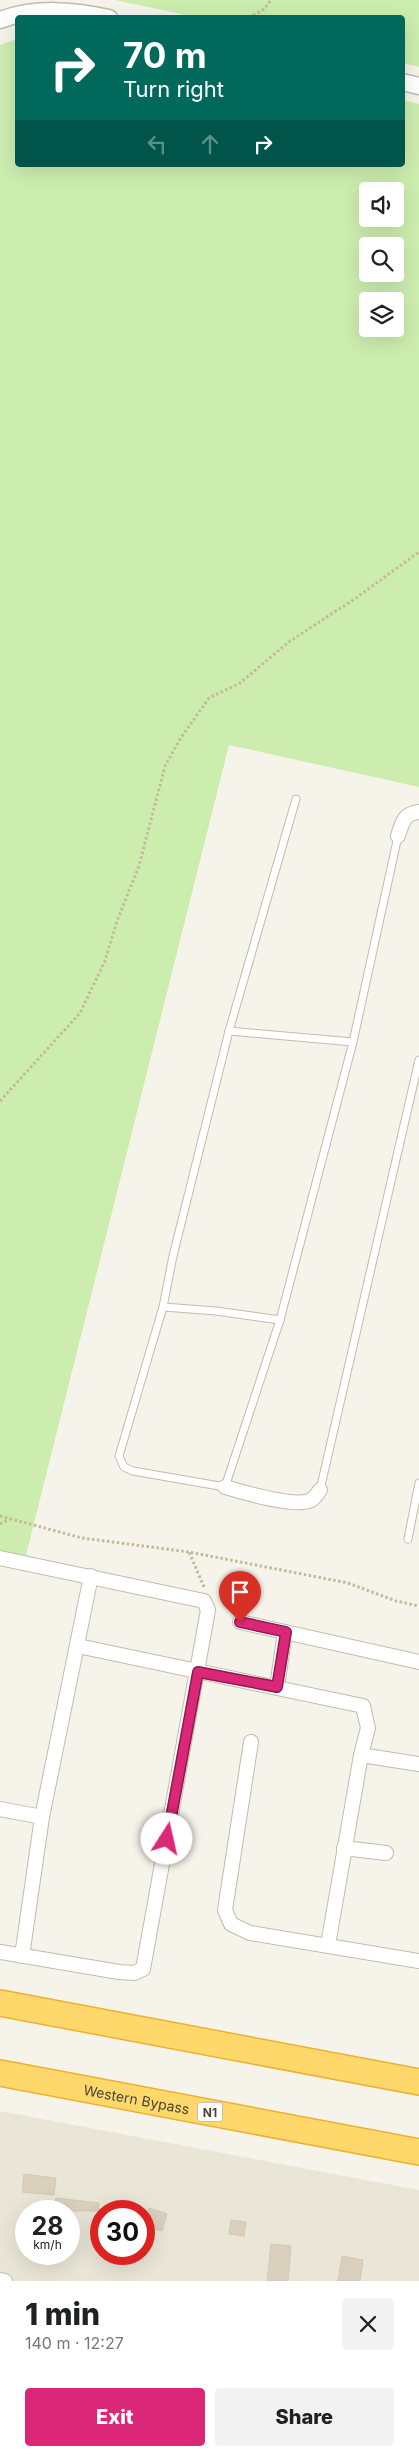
<!DOCTYPE html>
<html lang="en">
<head>
<meta charset="utf-8">
<style>
	body { margin:0; font-family:Inter,sans-serif; background:#f2f2f2; color:#202124; height:100vh; display:flex; flex-direction:column; font-size:19px; white-space:nowrap }
	* { box-sizing:border-box; margin:0 }
	p { font-size:16px; color:#757577 }
	.icon { flex:none; width:28px; height:28px; fill:none; stroke:currentColor; stroke-width:2; stroke-linecap:round; stroke-linejoin:round }
	.map { position:relative; height:2281px; overflow:hidden }
	.details { display:flex; flex-direction:column; background:#fff; flex:1 }
	.details>* { flex:none }
	.top-card { position:absolute; left:15px; top:15px; width:390px; height:152px; border-radius:5px; box-shadow:0 5px 20px #0002; background:#00695c; color:#fff; overflow:hidden }
	.buttons { position:absolute; left:359px; top:182px; display:grid; gap:10px }
	.buttons a { display:grid; place-items:center; width:45px; height:45px; border-radius:5px; background:#fff; box-shadow:0 5px 20px #0002; font-size:25px }
	.speed { position:absolute; left:15px; top:2200px; display:flex; gap:10px; font-size:25px; font-weight:700; text-align:center }
	.speed>* { display:grid; place-content:center; width:65px; height:65px; border-radius:50%; background:#fff; box-shadow:0 5px 20px #0002; line-height:1 }
	.speed small { font-size:12px; font-weight:400 }
	.speed .limit { border:8px solid #d22; background:#fff; color:#111 }
	.pin { position:absolute; display:grid; place-items:center; width:42px; height:42px; color:#fff; margin:-51px -21px; border-radius:50% 50% 50% 0; rotate:-45deg; box-shadow:0 0 5px #0007 }
	.pin .icon { rotate:45deg }
	.me { position:absolute; width:55px; margin:-28px; rotate:10deg; stroke-linejoin:round; filter:drop-shadow(0 0 4px #0008) }
	.turn { display:flex; align-items:center; gap:18px; height:105px; padding:0 25px; font-size:22px }
	.turn .icon { width:65px; height:65px; stroke-width:2.5 }
	.turn b { display:block; font-size:35px; line-height:42px }
	.lanes { display:flex; align-items:center; height:48px; padding:0 25px; background:#0003; justify-content:center; gap:25px; direction:ltr }
	.lanes .off { opacity:.35 }
	.round { display:grid; place-items:center; flex:none; width:52px; height:52px; border-radius:5px; background:#f2f2f2 }
	.headline { display:flex; align-items:center; justify-content:space-between; height:85px; padding:0 25px }
	h1 { font-size:30px; font-weight:800; line-height:38px }
	.action { display:flex; gap:10px; margin-top:auto; padding:10px 25px }
	.action a { flex:1; height:58px; border-radius:5px; background:#db2777; color:#fff; font-size:20px; font-weight:800; line-height:58px; text-align:center }
	.action a+a { background:#f2f2f2; color:#202124 }
	.map>svg:first-child { display:block }
	.residential { fill:#eae6d7; fill-rule:evenodd }
	.green { fill:#cdedaf; fill-rule:evenodd }
	.building { fill:#d9d0be; stroke:#d4c9b0 }
	.lines { fill:none; stroke-linecap:round; stroke-linejoin:round }
	.service-casing { stroke:#c2bcab; stroke-width:9 }
	.minor-casing { stroke:#c2bcab; stroke-width:16 }
	.tertiary-casing { stroke:#c2bcab; stroke-width:19 }
	.motorway-casing { stroke:#eab22f; stroke-width:28 }
	.path { stroke:#c5b99b; stroke-width:3; stroke-dasharray:2.5 2.5; stroke-linecap:butt }
	.service { stroke:#fff; stroke-width:7 }
	.minor { stroke:#fff; stroke-width:14 }
	.tertiary { stroke:#fff; stroke-width:16 }
	.motorway { stroke:#ffd86b; stroke-width:25 }
	.route-casing { stroke:#8e194d; stroke-width:12 }
	.route { stroke:#db2777; stroke-width:9 }
	.labels { text-anchor:middle; dominant-baseline:central; stroke-width:4; stroke-linejoin:round; paint-order:stroke }
	.shield { fill:#fff; stroke:#817c73; stroke-width:1 }
	.shield-label { font-size:12px; font-weight:bold; fill:#4b4437 }
	.street-label { font-size:14px; fill:#4b4437; stroke:#fff }
</style>
</head>
<body>
<div class="map">
<svg width="419" height="2281" viewBox="0 0 419 2281">
	<rect width="100%" height="100%" fill="#f6f3ea"/>
	<path class="residential" d="M 0,2111 L 419,2190 L 419,2281 L 0,2281 ZM 26,2211 L 69,2211 L 69,2254 L 26,2254 ZM 101,2211 L 144,2211 L 144,2254 L 101,2254 Z"/>
	<g class="green">
		<path d="M 115,0 L 419,0 L 419,67 L 403,63 L 402,18 L 195,17 Z"/>
		<path d="M 17,39 L 18,165 L 402,165 L 403,100 L 419,104 L 419,787 L 229,745 L 25,1559 L 0,1554 L 0,45 ZM 368,191 L 395,191 L 395,219 L 368,219 ZM 368,246 L 395,246 L 395,274 L 368,274 ZM 368,301 L 395,301 L 395,329 L 368,329 Z"/>
	</g>
	<g class="building">
		<path d="M 24,2174 L 56,2178 L 54,2195 L 22,2192 Z"/>
		<path d="M 56,2198 L 99,2203 L 98,2211 L 54,2211 Z"/>
		<path d="M 149,2208 L 167,2214 L 162,2231 L 144,2226 Z"/>
		<path d="M 231,2220 L 246,2222 L 244,2236 L 229,2234 Z"/>
		<path d="M 271,2244 L 291,2246 L 288,2281 L 267,2281 Z"/>
		<path d="M 342,2256 L 363,2260 L 360,2281 L 338,2281 Z"/>
	</g>
	<g class="lines">
		<g class="service-casing">
			<g id="service">
				<path d="M 296,799 L 229,1031 L 173,1256 L 163,1307 L 119,1456 L 124,1467 L 133,1471 L 225,1487 L 280,1320 L 353,1042 L 398,836"/>
				<path d="M 229,1031 L 353,1042"/>
				<path d="M 163,1307 L 216,1311 L 280,1320"/>
				<path d="M 320,1490 L 419,1060"/>
				<path d="M 408,1539 L 419,1483"/>
			</g>
		</g>
		<g class="minor-casing">
			<g id="minor">
				<path d="M 398,836 C 402,823 404,813 419,812"/>
				<path d="M 225,1487 C 242,1492 292,1507 309,1501 C 315,1499 317,1494 320,1490"/>
				<path d="M 0,1558 L 204,1601 L 208,1610 L 143,1969 L 134,1973 L 119,1972 L 0,1952"/>
				<path d="M 240,1622 L 419,1662"/>
				<path d="M 78,1646 L 363,1706 L 368,1728 L 361,1755 L 328,1945"/>
				<path d="M 277,1687 L 285,1632"/>
				<path d="M 251,1742 L 225,1910 L 231,1924 L 250,1933 L 419,1961"/>
				<path d="M 361,1755 L 419,1764"/>
				<path d="M 0,1809 L 42,1817"/>
				<path d="M 344,1848 L 386,1853"/>
				<path d="M 22,1956 L 42,1817 L 91,1576"/>
				<path d="M 0,2280 L 5,2281"/>
			</g>
		</g>
		<g class="tertiary-casing">
			<g id="tertiary">
				<path d="M 0,20 C 36,7 72,10 109,18"/>
				<path d="M 402,82 L 419,86"/>
			</g>
		</g>
		<g class="motorway-casing">
			<g id="motorway">
				<path d="M 0,2003 L 419,2082"/>
				<path id="s1" d="M 0,2073 L 419,2152"/>
			</g>
		</g>
		<g class="path">
			<path d="M 249,18 L 264,9 L 271,0"/>
			<path d="M 0,1101 L 80,1013 L 105,961 L 117,921 L 139,866 L 165,766 L 180,739 L 209,698 L 240,683 L 290,641 L 356,598 L 419,552"/>
			<path d="M 0,1516 L 82,1538 L 189,1552"/>
			<path d="M 0,1524 L 9,1519"/>
			<path d="M 204,1587 L 189,1552 L 348,1583 L 396,1601 L 419,1606"/>
		</g>
		<use href="#service" class="service"/>
		<use href="#minor" class="minor"/>
		<use href="#tertiary" class="tertiary"/>
		<use href="#motorway" class="motorway"/>
	</g>
	<g class="lines">
		<g class="route-casing">
			<path id="route" d="M 167,1839 L 198,1672 L 277,1687 L 286,1632 L 240,1622"/>
		</g>
		<use href="#route" class="route"/>
	</g>
	<g class="labels">
		<rect class="shield" x="197.5" y="2102.5" width="25" height="19" rx="4"/>
		<g class="shield-label">
			<text x="210" y="2112">N1</text>
		</g>
		<g class="street-label">
			<text stroke="none"><textPath href="#s1" startOffset="139">Western Bypass</textPath></text>
		</g>
	</g>
</svg>
<div class="buttons">
<a><svg class="icon" aria-label="sound" viewBox="0 0 24 24"><path d="M4 9h4l5-4v14l-5-4H4zM17 9q2 3 0 6"/></svg></a>
<a><svg class="icon" aria-label="search" viewBox="0 0 24 24"><circle cx="10" cy="10" r="6"/><path d="M15 15l6 6"/></svg></a>
<a><svg class="icon" aria-label="layers" viewBox="0 0 24 24"><path d="M12 4l9 5-9 5-9-5zM3 14l9 5 9-5"/></svg></a>
</div>
<div class="speed"><div>28<small>km/h</small></div><div class="limit">30</div></div>
<div class="pin" style="left:240px;top:1622px;background:#d93025"><svg class="icon" aria-label="arrive" viewBox="0 0 24 24"><path d="M6 21V4h12l-3 4 3 4H6"/></svg></div>
<svg class="me" style="left:167px;top:1839px" viewBox="-20 -20 40 40"><circle r="19" fill="#fff"/><path d="M0-13L10 11 0 6-10 11z" fill="#db2777"/></svg>
<div class="top-card">
<div class="turn"><svg class="icon" aria-label="right" viewBox="0 0 24 24"><path d="M7 20v-9h11M14 6l5 5-5 5"/></svg><div><b>70 m</b>Turn right</div></div>
<div class="lanes"><svg class="icon off" aria-label="left" viewBox="0 0 24 24"><path d="M17 20v-9H6M10 6l-5 5 5 5"/></svg><svg class="icon off" aria-label="ahead" viewBox="0 0 24 24"><path d="M12 20V5M6 11l6-6 6 6"/></svg><svg class="icon" aria-label="right" viewBox="0 0 24 24"><path d="M7 20v-9h11M14 6l5 5-5 5"/></svg></div>
</div>
</div>
<section class="details">
<div class="headline"><div><h1>1 min</h1><p>140 m · 12:27</p></div><a class="round"><svg class="icon" aria-label="close" viewBox="0 0 24 24"><path d="M6 6l12 12M18 6L6 18"/></svg></a></div>
<div class="action"><a>Exit</a><a>Share</a></div>
</section>
</body>
</html>
